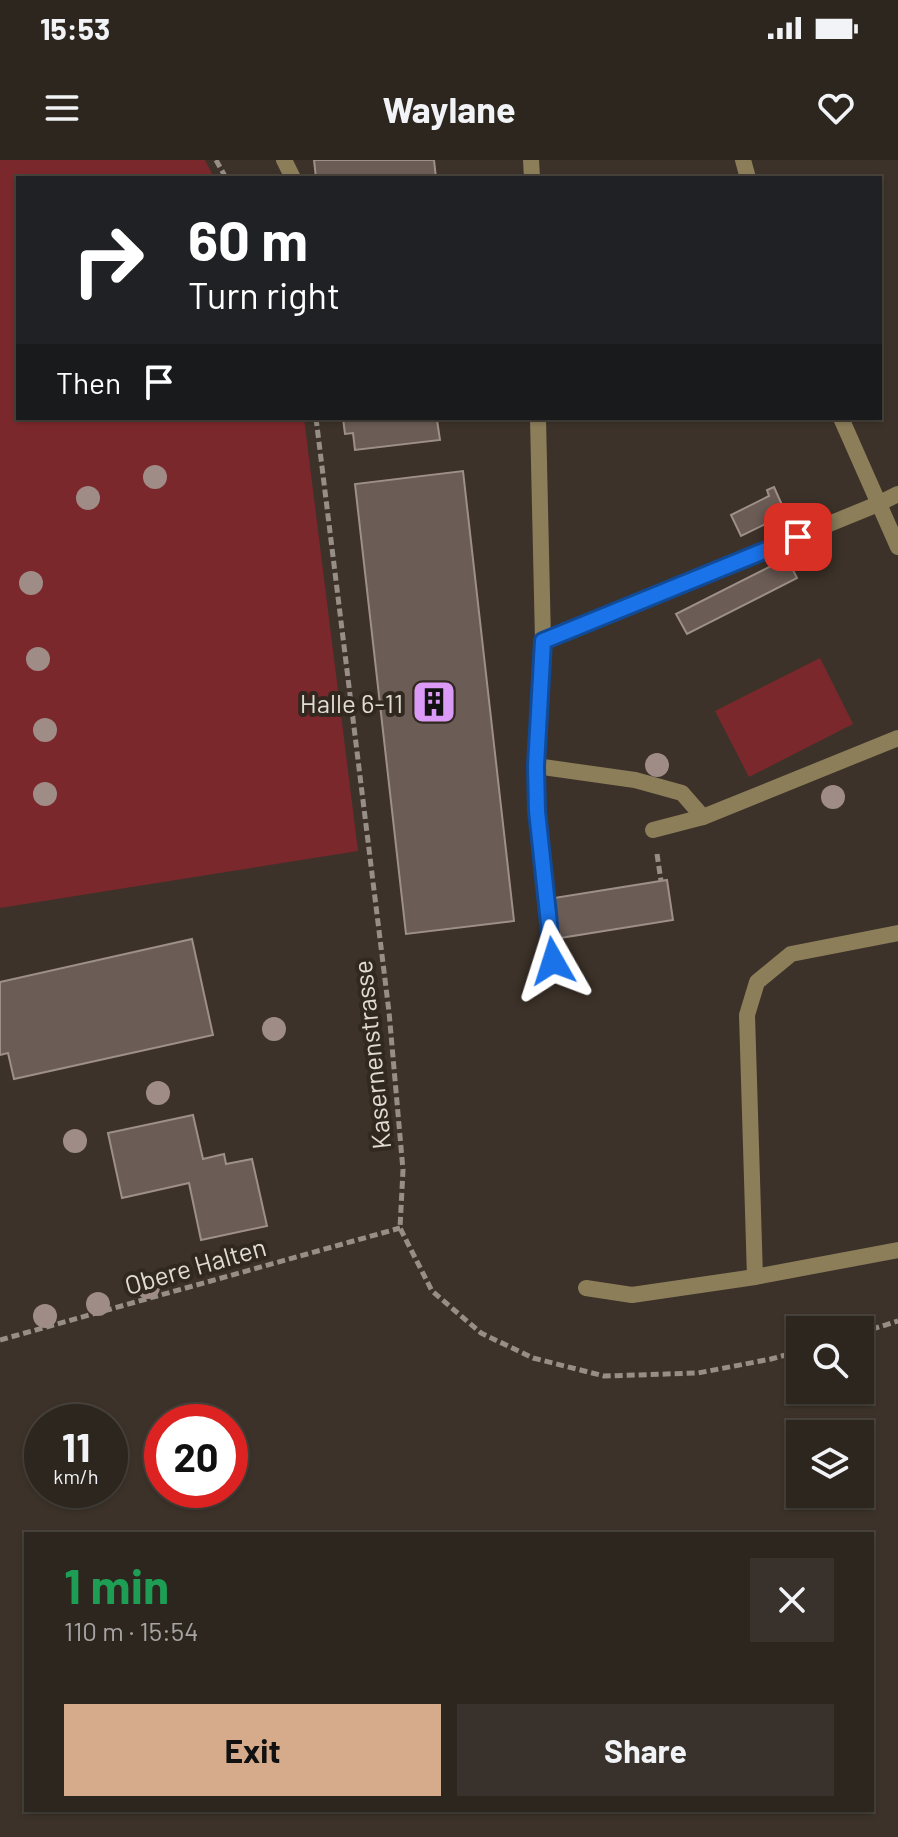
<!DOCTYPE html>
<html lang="en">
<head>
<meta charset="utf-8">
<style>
	body { margin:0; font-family:Barlow,sans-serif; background:#39322c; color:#f1f3f6; height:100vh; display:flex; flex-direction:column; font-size:30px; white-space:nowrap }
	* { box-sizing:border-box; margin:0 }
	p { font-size:26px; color:#a7a5a4 }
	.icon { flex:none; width:44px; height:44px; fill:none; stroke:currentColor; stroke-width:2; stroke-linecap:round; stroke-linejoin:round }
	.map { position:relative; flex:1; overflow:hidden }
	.side { position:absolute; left:24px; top:1372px; width:850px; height:280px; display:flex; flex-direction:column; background:#2d261f; border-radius:0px; box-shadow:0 2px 6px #0004,0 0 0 2px #48433d }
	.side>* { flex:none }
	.hud { position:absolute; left:16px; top:16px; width:866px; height:244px; border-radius:0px; box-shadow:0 2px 6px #0004,0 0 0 2px #48433d; background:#202124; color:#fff; overflow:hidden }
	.tools { position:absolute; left:786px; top:1156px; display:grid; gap:16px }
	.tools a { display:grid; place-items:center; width:88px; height:88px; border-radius:0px; background:#2d261f; box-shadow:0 2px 6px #0004,0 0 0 2px #48433d; font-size:40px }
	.speed { position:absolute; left:24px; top:1244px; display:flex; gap:16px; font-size:40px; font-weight:700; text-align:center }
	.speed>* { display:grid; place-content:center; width:104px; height:104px; border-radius:50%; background:#2d261f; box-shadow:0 2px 6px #0004,0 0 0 2px #48433d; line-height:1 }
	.speed small { font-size:20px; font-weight:400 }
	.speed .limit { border:12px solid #d22; background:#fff; color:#111 }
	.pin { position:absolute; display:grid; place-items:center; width:68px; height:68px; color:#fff; margin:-34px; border-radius:16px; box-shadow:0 4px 12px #0006 }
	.me { position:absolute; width:88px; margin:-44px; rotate:354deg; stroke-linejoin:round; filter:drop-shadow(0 0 6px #0008) }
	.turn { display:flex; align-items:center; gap:28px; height:168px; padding:0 40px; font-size:36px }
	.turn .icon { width:104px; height:104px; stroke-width:2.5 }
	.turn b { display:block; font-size:56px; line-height:68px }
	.then { display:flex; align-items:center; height:76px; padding:0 40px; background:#0003; gap:16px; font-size:30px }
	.round { display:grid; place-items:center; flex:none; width:84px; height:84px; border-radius:0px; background:#39322c }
	.head { display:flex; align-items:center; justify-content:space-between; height:136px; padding:0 40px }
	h1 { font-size:48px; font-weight:700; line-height:60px; color:#1e9e55 }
	.action { display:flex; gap:16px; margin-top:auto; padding:16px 40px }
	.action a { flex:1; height:92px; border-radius:0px; background:#d6ab8b; color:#111; font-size:32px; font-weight:700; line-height:92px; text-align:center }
	.action a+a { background:#39322c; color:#f1f3f6 }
	.status { display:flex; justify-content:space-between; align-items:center; height:56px; padding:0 40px; background:#2d261f; direction:ltr }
	.status svg { height:22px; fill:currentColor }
	header { display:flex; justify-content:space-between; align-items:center; height:104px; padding:0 40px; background:#2d261f; font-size:36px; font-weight:700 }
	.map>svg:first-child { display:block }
	.green { fill:#7b282c }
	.building { fill:#6b5c56; stroke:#9e8f88; stroke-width:2 }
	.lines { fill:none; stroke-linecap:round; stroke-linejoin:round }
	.path { stroke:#968e87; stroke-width:5; stroke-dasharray:8 4; stroke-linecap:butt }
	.lane { stroke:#8d7e5a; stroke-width:16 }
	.tree { fill:#9f8c87 }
	.route-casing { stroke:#114b97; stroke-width:20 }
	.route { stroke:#1a73e8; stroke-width:14 }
	.labels { text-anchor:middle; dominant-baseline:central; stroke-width:8; stroke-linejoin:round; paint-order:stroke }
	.poi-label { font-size:26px; fill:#e1dbd5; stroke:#31281f; text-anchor:end }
	.street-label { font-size:26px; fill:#e1dbd5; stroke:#31281f }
</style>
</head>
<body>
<div class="status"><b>15:53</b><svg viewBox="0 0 49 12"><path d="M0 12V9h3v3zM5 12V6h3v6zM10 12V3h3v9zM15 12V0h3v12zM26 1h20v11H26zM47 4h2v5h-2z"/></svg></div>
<header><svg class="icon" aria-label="menu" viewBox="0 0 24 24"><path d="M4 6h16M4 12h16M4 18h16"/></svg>Waylane<svg class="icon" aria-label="heart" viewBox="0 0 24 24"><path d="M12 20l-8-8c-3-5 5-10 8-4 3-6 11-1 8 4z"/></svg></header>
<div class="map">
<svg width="898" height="1677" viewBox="0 0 898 1677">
	<rect width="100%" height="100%" fill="#3c3229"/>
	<g class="green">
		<path d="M 0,0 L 205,0 L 214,18 L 18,18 L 18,258 L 304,258 L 358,691 L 0,748 Z"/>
		<path d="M 820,498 L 853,564 L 749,617 L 715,551 Z"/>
	</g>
	<g class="building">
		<path d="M 314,0 L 434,0 L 436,18 L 316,18 Z"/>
		<path d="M 343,258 L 450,258 L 437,260 L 440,280 L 355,290 L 353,273 L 345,274 Z"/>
		<path d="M 463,311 L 514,761 L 406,774 L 355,324 Z"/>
		<path d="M 774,327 L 786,354 L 741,376 L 731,355 L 769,336 L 767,330 Z"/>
		<path d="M 787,398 L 797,418 L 687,474 L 676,454 Z"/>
		<path d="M 667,720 L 673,760 L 560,778 L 554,738 Z"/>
		<path d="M 192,779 L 213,875 L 14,919 L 8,893 L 0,895 L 0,822 Z"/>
		<path d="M 193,955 L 203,999 L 224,994 L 226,1004 L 252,999 L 267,1066 L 201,1080 L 189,1023 L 122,1038 L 108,973 Z"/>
	</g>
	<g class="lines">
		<g class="path">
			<path d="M 216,0 L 226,18"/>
			<path d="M 316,258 L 389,852 L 403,1010 L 400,1068 L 432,1131 L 481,1173 L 533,1198 L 604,1216 L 698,1213 L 771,1199 L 800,1191"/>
			<path d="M 657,694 L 661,721"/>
			<path d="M 860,1173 L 898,1161"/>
			<path d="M 0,1180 L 400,1068"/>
		</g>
		<g class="lane">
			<path d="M 284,0 L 293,18"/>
			<path d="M 531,0 L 532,18"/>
			<path d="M 743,0 L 748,18"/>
			<path d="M 538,258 L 543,481 L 536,606 L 537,651 L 553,801"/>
			<path d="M 841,258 L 898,387"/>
			<path d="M 543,481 L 878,344 L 898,334"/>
			<path d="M 536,606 L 635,620 L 682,633 L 703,657 L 898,578"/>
			<path d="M 653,670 L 703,657"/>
			<path d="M 755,1117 L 747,855 L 757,822 L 791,794 L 898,773"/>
			<path d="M 586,1128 L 632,1135 L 755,1117 L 898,1090"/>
		</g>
	</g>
	<g class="tree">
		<circle cx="155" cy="317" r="12"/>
		<circle cx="88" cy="338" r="12"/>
		<circle cx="31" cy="423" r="12"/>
		<circle cx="38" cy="499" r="12"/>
		<circle cx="45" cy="570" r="12"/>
		<circle cx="657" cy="605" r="12"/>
		<circle cx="45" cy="634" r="12"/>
		<circle cx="833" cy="637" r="12"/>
		<circle cx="274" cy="869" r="12"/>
		<circle cx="158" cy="933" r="12"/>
		<circle cx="75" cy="981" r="12"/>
		<circle cx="148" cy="1127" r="12"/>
		<circle cx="98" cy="1144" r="12"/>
		<circle cx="45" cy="1156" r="12"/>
	</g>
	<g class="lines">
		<g class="route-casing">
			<path id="route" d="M 553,801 L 537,651 L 536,606 L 543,481 L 798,377"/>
		</g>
		<use href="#route" class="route"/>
	</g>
	<defs>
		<g id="building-square" transform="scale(2.3)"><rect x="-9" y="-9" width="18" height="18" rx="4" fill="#da9af6" stroke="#31281f"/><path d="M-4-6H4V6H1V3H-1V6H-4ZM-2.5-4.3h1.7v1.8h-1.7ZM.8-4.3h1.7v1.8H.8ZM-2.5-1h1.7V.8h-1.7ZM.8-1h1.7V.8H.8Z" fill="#111"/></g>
	</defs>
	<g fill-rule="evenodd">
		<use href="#building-square" x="434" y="542"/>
	</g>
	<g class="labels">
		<g class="poi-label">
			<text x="403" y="542">Halle 6-11</text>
		</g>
		<g class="street-label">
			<text transform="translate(371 895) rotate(-96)">Kasernenstrasse</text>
			<text transform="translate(195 1105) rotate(-16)">Obere Halten</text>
		</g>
	</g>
</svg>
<div class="tools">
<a><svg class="icon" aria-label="search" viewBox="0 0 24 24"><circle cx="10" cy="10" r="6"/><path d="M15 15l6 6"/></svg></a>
<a><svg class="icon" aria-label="layers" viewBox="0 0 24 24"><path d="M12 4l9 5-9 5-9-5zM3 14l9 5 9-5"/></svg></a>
</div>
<div class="speed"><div>11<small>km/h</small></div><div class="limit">20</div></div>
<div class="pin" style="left:798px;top:377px;background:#d93025"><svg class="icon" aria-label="arrive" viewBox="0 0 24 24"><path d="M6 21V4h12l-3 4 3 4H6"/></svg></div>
<svg class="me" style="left:553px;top:801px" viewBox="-20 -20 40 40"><path d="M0-17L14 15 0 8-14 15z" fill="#1a73e8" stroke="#fff" stroke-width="4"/></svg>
<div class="hud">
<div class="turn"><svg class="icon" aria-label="right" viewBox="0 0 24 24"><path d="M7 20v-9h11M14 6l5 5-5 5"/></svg><div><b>60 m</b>Turn right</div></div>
<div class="then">Then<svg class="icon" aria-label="arrive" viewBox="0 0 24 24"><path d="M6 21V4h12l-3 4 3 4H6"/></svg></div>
</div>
<section class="side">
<div class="head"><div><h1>1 min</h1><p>110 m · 15:54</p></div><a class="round"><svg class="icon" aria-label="close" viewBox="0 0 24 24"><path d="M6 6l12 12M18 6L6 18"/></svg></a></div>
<div class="action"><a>Exit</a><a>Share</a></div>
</section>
</div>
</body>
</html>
